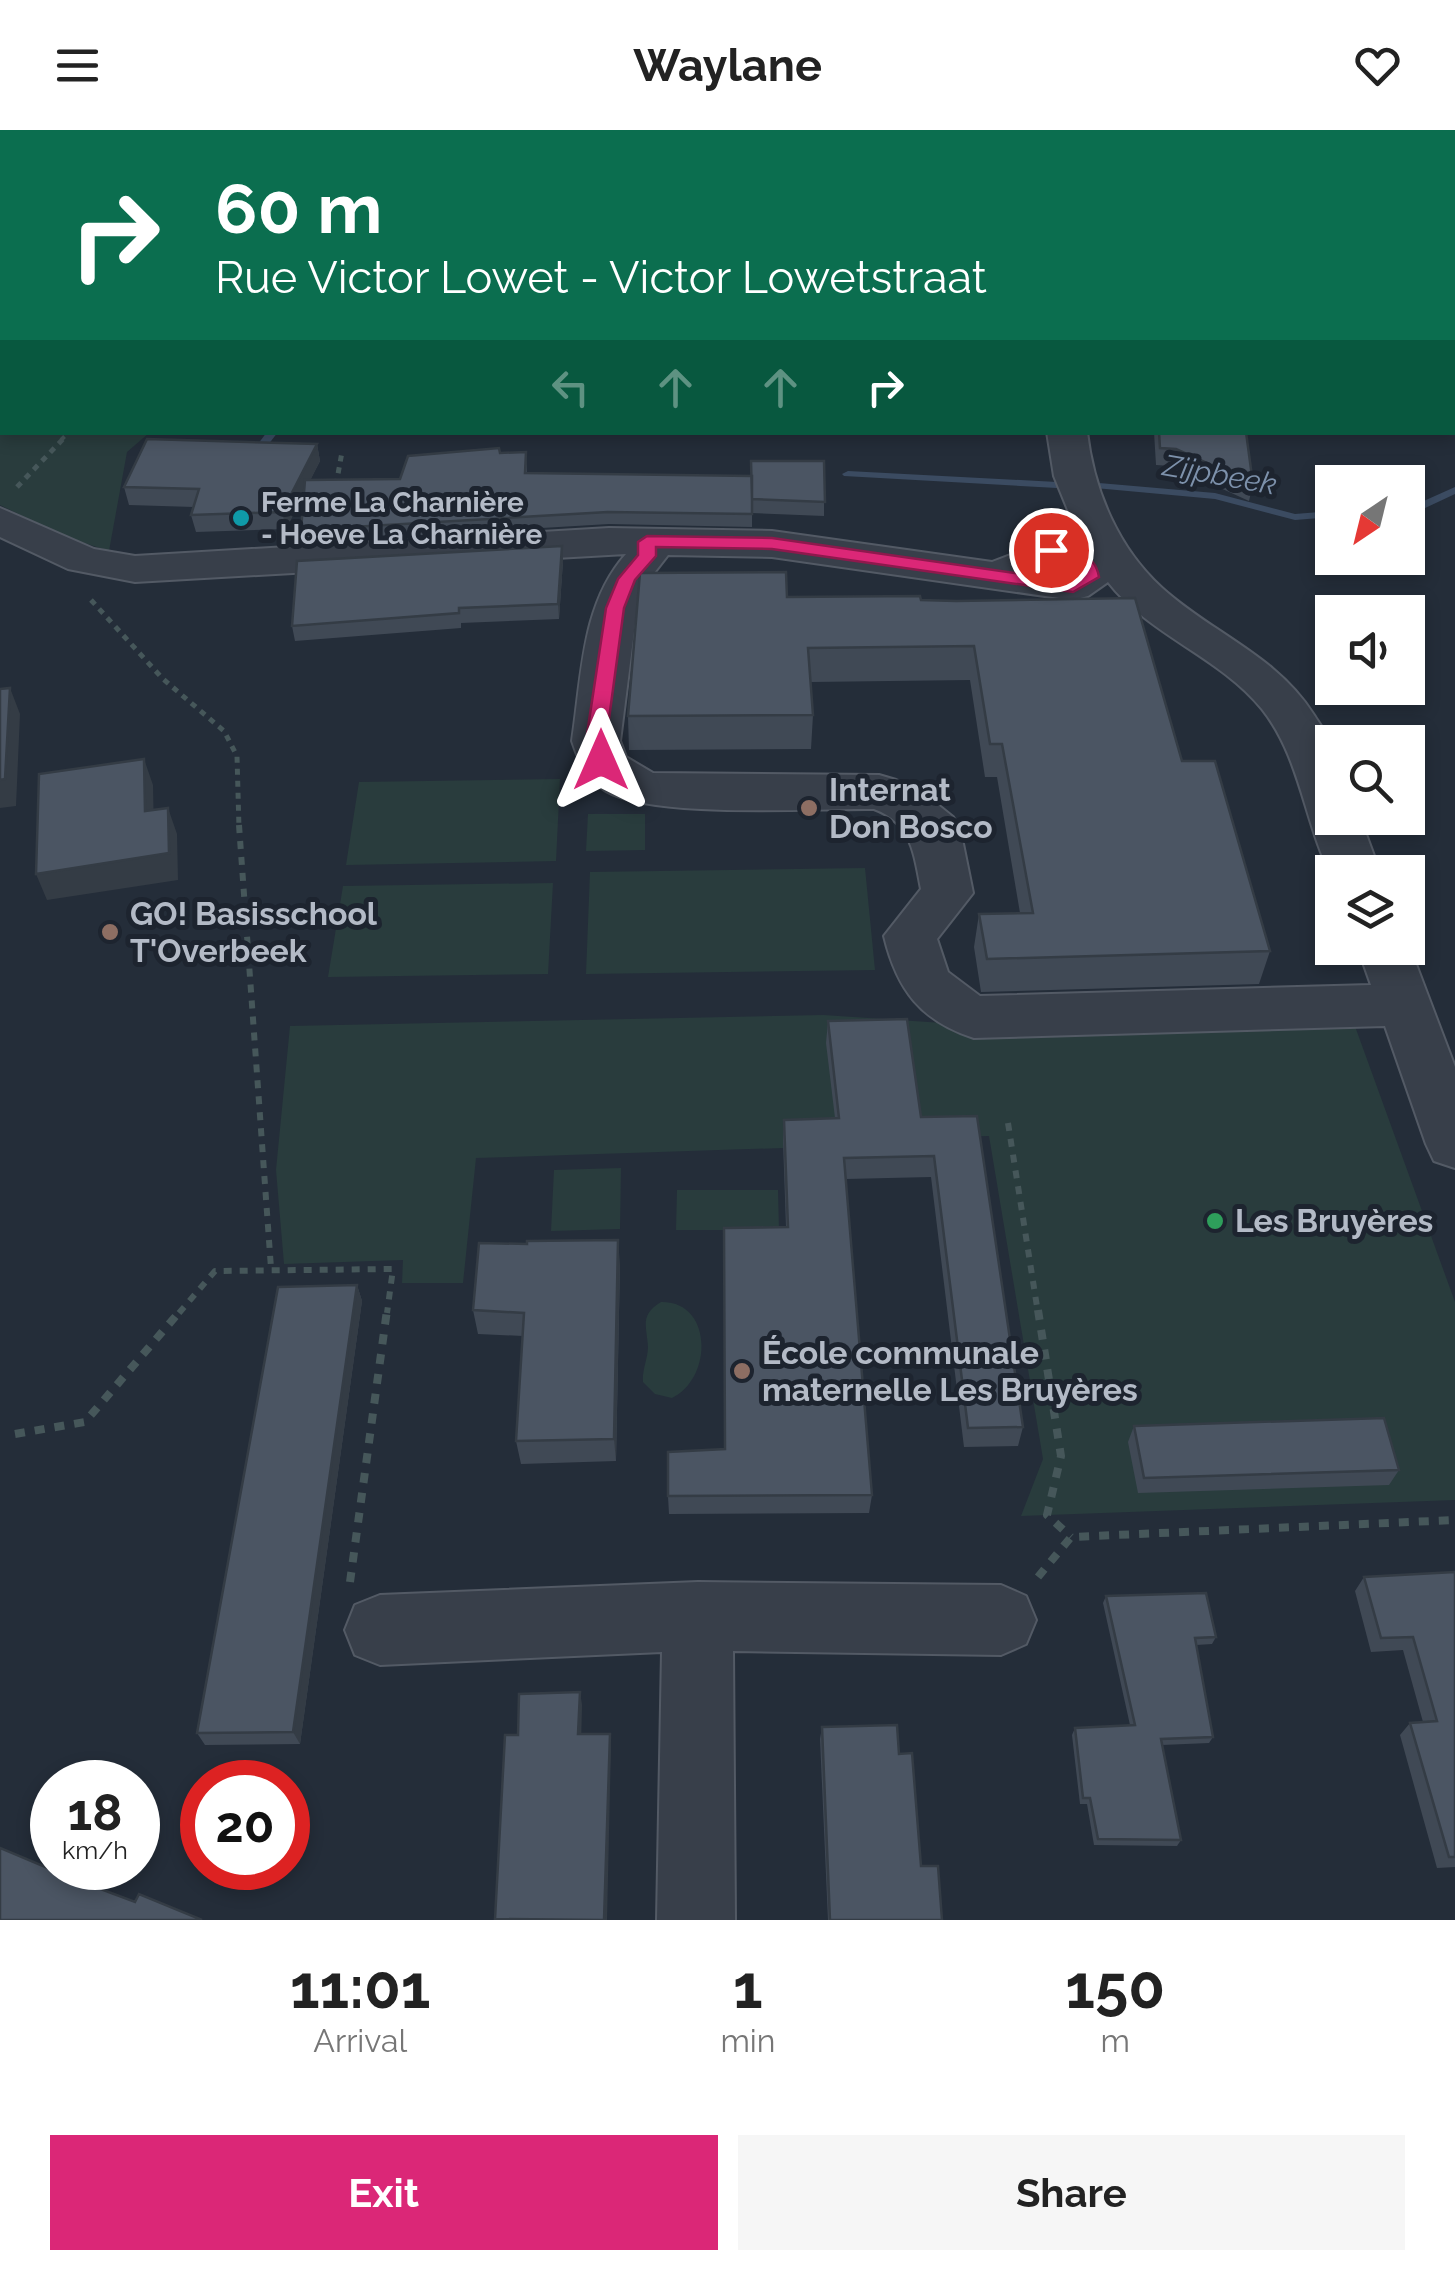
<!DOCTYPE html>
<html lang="en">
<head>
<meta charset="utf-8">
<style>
	:root { --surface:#fff; --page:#f6f6f6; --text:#222; --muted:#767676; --accent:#db2777 }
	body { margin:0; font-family:Raleway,sans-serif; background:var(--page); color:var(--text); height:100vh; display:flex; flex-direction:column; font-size:38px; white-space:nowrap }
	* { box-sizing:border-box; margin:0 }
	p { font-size:32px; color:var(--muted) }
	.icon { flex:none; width:55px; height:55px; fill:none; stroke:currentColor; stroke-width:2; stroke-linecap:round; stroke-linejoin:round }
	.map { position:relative; height:1790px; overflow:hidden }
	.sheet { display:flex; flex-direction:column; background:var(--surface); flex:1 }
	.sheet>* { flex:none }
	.top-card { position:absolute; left:0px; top:0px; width:1455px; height:305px; box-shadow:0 5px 15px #0003; background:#0b6e4f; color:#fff; overflow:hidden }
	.needle { width:65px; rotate:215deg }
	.controls { position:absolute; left:1315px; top:335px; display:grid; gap:20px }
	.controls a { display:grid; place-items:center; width:110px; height:110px; border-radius:0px; background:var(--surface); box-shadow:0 5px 15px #0003; font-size:50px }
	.speed { position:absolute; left:30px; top:1630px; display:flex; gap:20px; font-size:50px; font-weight:700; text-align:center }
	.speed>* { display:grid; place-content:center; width:130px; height:130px; border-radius:50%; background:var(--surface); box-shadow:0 5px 15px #0003; line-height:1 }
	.speed small { font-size:25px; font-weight:400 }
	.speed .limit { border:15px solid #d22; background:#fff; color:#111 }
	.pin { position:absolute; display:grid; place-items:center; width:85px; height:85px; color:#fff; margin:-42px; border:5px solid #fff; border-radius:50%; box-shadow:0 2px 10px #0007 }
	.me { position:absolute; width:110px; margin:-55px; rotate:0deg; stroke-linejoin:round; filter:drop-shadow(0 0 8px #0008) }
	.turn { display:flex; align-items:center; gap:35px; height:210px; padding:0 50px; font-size:45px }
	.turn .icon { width:130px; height:130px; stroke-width:2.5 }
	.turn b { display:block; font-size:70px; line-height:85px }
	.lanes { display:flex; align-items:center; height:95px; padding:0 50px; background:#0003; justify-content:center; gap:50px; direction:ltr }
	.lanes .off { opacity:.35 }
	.eta { display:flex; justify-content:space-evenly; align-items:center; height:170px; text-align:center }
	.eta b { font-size:60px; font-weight:700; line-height:70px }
	.cta { display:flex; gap:20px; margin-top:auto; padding:20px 50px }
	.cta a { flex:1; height:115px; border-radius:0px; background:var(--accent); color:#fff; font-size:40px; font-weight:700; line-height:115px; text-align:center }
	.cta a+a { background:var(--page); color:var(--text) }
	header { display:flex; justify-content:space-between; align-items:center; height:130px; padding:0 50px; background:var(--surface); font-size:45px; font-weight:700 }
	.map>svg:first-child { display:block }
	.green { fill:#293c3d }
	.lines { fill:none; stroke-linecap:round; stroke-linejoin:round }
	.stream { fill:#3b4b61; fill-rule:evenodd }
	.minor-casing { stroke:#535a65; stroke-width:4 }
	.path-far3 { stroke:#46575a; stroke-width:4; stroke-dasharray:5 5; stroke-linecap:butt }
	.path-far2 { stroke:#46575a; stroke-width:5; stroke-dasharray:6 6; stroke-linecap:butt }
	.path-far1 { stroke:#46575a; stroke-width:6; stroke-dasharray:8 8; stroke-linecap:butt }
	.path { stroke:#46575a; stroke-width:8; stroke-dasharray:10 10; stroke-linecap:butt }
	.minor { fill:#383f4a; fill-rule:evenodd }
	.wall { fill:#404955 }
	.shaded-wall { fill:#343c45 }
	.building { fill:#4b5563; stroke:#343c45; stroke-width:2.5 }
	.route { fill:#db2777; stroke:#8e194d; stroke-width:2.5 }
	.culture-dot { fill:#0f9aa8; stroke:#1d242f; stroke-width:4 }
	.education-dot { fill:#8d6e63; stroke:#1d242f; stroke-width:4 }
	.leisure-dot { fill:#2e9e5b; stroke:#1d242f; stroke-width:4 }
	.labels { text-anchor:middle; stroke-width:10; stroke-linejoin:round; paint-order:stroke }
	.far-poi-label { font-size:28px; font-weight:bold; fill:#b3bac6; stroke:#1d242f; text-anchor:start }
	.far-water-label { font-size:30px; font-style:italic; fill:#7d91ab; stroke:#1d242f }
	.poi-label { font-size:32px; font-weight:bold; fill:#b3bac6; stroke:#1d242f; text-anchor:start }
</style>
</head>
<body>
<header><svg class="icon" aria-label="menu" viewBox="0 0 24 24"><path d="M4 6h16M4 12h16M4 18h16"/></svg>Waylane<svg class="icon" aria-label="heart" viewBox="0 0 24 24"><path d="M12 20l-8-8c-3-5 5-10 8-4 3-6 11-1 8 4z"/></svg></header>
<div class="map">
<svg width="1455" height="1790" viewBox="0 0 1455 1790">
	<rect width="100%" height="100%" fill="#242d39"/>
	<path class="green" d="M 0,0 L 928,0 L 2,2 L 2,302 L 149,303 L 127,322 L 109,421 L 66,407 L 0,375 Z
		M 560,649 L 556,731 L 346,735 L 359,652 Z
		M 588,684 L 645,684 L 645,720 L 586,721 Z
		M 865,738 L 875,840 L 586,844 L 590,742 Z
		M 553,753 L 548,844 L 328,847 L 343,756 Z
		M 823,885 L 1018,898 L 1352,888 L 1455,1172 L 1455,1370 L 1021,1386 L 1043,1329 L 989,1006 L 783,1011 L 783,1018 L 476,1028 L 463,1153 L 402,1153 L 403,1130 L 284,1134 L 276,1040 L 290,896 Z
		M 621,1038 L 620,1099 L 551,1101 L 554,1040 Z
		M 677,1060 L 778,1060 L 779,1100 L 676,1100 Z
		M 661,1172 C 713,1171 713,1248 672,1268 L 655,1264 L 643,1252 C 642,1240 648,1228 648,1217 C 647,1197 639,1185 661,1172 Z"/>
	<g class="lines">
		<path class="stream" d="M 267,302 L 278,302 L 258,328 L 250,328 L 249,326 Z
			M 848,341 L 1057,352 L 1063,355 L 1057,358 L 844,346 L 842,344 Z
			M 1099,353 L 1215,363 L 1295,384 L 1332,381 L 1332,387 L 1295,390 L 1215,369 L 1095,358 L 1095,354 Z
			M 1455,357 L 1455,364 L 1423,379 L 1408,381 L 1408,375 L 1417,374 Z"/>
		<defs>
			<path id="minor" d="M 1047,302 L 1087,302 C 1094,361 1118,418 1162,458 C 1213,504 1276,525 1314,585 C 1320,595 1330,607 1332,618 C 1337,639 1332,666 1332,688 L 1360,688 L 1380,742 L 1332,742 L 1332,747 C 1304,693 1301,628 1262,579 C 1219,526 1150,506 1108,452 L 1088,466 L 1073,470 L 772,427 L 668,425 L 647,452 L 637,478 L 620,611 L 626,627 L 653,643 L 879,645 L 896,650 L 917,658 L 953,687 L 960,699 L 973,763 L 937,809 L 948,842 L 980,866 L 1371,855 L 1358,818 L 1408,818 L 1408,813 L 1455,937 L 1455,1038 L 1434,1031 L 1426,1014 L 1385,896 L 974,908 C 921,891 897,860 884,806 L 921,759 C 914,724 912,693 874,679 C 812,678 654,689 606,661 C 588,651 578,630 572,611 C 582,547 581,474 626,424 L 135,452 L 68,439 L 0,407 L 0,378 L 94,419 L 135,426 L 609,398 L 772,401 L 992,432 L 1050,410 L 1081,412 L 1054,346 ZM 1057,434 L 1062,434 L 1067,442 L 1044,440 Z
				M 698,1452 L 1001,1455 L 1026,1466 L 1036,1490 L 1026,1514 L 1001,1525 L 733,1521 L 735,1790 L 657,1790 L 662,1522 L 380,1535 L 355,1525 L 345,1500 L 355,1475 L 380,1465 Z"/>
		</defs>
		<use href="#minor" class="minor-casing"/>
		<path class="path-far3" d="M 552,0 L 561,2
			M 15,2 L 25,0
			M 69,2 L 78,0
			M 118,2 L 127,0
			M 241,2 L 245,0
			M 272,2 L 276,0
			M 304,2 L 308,0
			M 338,2 L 342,0
			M 493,2 L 498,0
			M 61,310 L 69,302"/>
		<path class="path-far2" d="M 336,355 L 342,322
			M 17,357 L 64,308
			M 91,470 L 163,549 L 224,601 L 237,626 L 239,698"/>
		<path class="path-far1" d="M 239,695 L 271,1138
			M 1008,993 L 1038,1183
			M 179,1183 L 215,1141 L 393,1139 L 387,1183"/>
		<path class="path" d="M 1038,1180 L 1061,1326 L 1047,1385 L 1071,1407
			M 15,1304 L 85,1292 L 181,1180
			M 1038,1447 L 1071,1407 L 1455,1390
			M 350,1452 L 387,1180"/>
		<use href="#minor" class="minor"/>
	</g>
	<path class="wall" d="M 1154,302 L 1246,302 L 1253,354 L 1249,371 L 1172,336 L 1156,335 Z
		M 147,309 L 317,314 L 320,331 L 310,350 L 400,349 L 408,326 L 499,318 L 500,323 L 526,322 L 527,343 L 751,346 L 751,331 L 824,331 L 824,386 L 752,383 L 752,361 L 752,397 L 609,394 L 304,412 L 301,400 L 304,363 L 286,399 L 196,402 L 191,385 L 194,377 L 129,375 L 124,357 Z
		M 562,416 L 563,431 L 559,489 L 461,493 L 461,498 L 295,511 L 292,496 Z
		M 787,467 L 921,470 L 1182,631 L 1270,821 L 1259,854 L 981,862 L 974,817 L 979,784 L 1020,783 L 997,647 L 985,647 L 970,550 L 811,552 L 813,585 L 811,619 L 629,620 L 628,586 Z
		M 828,891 L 921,987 L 1023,1297 L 1018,1316 L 964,1317 L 931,1047 L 846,1049 L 872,1365 L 869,1383 L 669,1384 L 668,1366 L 725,1319 L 786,1097 L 783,1011 L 784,990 L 835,988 L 826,913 Z
		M 620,1134 L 616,1331 L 521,1334 L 516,1311 L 523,1206 L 478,1204 L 473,1180 Z
		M 357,1155 L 362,1171 L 300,1614 L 205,1615 L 197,1603 Z
		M 1134,1296 L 1399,1340 L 1389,1355 L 1138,1363 L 1128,1312 Z
		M 1455,1442 L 1455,1737 L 1437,1738 L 1400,1605 L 1410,1593 L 1423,1592 L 1403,1520 L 1371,1522 L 1355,1461 L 1364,1447 Z
		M 1106,1466 L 1216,1507 L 1212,1514 L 1196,1515 L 1213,1607 L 1209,1613 L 1162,1615 L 1181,1710 L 1177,1716 L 1094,1715 L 1087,1674 L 1080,1674 L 1072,1605 L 1075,1598 L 1130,1595 L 1103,1473 Z
		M 822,1597 L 899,1624 L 921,1736 L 942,1790 L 828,1790 L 820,1609 Z"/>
	<path class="shaded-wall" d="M 317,314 L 320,331 L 286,399 L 282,382 Z
		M 562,416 L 563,431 L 559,489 L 558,474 Z
		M 10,558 L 20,584 L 16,676 L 0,678 L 0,650 Z
		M 144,629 L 153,655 L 154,708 L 145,681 Z
		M 168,678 L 177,704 L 178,750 L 47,770 L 36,744 Z
		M 618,1110 L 620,1134 L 616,1331 L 614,1309 Z
		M 357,1155 L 362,1171 L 300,1614 L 293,1602 Z
		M 580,1562 L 582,1575 L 581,1616 L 578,1604 Z
		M 610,1604 L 611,1616 L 607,1790 L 604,1790 Z"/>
	<path class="building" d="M 1020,0 L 1089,0 L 1088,2 L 1019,2 Z
		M 1159,302 L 1246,302 L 1253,354 L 1176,319 L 1160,318 Z
		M 147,309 L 317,314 L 282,382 L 191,385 L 199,359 L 124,357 Z
		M 499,318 L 500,323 L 526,322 L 525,343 L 752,346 L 752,384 L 608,382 L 301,400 L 305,350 L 400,349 L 408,326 Z
		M 751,331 L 824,331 L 825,372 L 752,369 Z
		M 562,416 L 558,474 L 459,478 L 459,483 L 292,496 L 297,431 Z
		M 786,442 L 787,467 L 920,466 L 921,470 L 956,471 L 1135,468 L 1182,631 L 1215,631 L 1270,821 L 987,829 L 979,784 L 1033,783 L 1002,614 L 990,614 L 974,516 L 808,518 L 813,585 L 628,586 L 640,443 Z
		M 10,558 L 5,649 L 0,650 L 0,559 Z
		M 144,629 L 145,681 L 168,678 L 169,723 L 36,744 L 39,644 Z
		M 907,889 L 921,987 L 977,986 L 1023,1297 L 968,1298 L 934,1026 L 844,1028 L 872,1365 L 668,1366 L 668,1322 L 725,1319 L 724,1098 L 788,1097 L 784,990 L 839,988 L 828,891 Z
		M 618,1110 L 614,1309 L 516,1311 L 524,1183 L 473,1180 L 479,1113 L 527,1114 L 527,1111 Z
		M 357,1155 L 293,1602 L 197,1603 L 278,1157 Z
		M 1384,1288 L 1399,1340 L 1144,1348 L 1134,1296 Z
		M 1455,1442 L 1455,1727 L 1449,1727 L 1410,1593 L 1437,1591 L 1413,1507 L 1381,1508 L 1364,1447 Z
		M 1206,1463 L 1216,1507 L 1195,1508 L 1213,1607 L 1161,1609 L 1181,1710 L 1098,1709 L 1090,1668 L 1083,1668 L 1075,1598 L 1135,1595 L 1106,1466 Z
		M 580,1562 L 578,1604 L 610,1604 L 604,1790 L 495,1789 L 505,1605 L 518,1605 L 519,1564 Z
		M 897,1595 L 899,1624 L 912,1623 L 921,1736 L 938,1736 L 942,1790 L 830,1790 L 822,1597 Z
		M 0,1718 L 74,1749 L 135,1772 L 139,1764 L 202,1790 L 0,1790 Z"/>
	<path class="route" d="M 647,406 L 772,408 L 1070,451 L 1081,445 L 1074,431 L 1045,423 L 1045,416 C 1067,413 1095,422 1099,447 L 1073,462 L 772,419 L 656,417 L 656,426 L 635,450 L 624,478 L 606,611 L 611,630 L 601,636 L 591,630 L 586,611 L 606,478 L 618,449 L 638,425 L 638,412 Z"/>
	<circle class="culture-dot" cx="241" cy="388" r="10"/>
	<g class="education-dot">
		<circle cx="809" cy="678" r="10"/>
		<circle cx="110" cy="802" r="10"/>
		<circle cx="742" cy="1241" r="10"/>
	</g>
	<circle class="leisure-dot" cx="1215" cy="1091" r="10"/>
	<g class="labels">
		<g class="far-poi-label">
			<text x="261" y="382">Ferme La Charnière<tspan x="261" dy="32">- Hoeve La Charnière</tspan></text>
		</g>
		<g class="far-water-label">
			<text transform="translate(1220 345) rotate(10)" y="10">Zijpbeek</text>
		</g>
		<g class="poi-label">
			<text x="829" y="671">Internat<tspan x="829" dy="37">Don Bosco</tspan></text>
			<text x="130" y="795">GO! Basisschool<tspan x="130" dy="37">T'Overbeek</tspan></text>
			<text x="1235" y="1102">Les Bruyères</text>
			<text x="762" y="1234">École communale<tspan x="762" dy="37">maternelle Les Bruyères</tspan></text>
		</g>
	</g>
</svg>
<div class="controls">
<a><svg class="needle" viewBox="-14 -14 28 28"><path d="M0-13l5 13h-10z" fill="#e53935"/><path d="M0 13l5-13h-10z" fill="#767676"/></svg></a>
<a><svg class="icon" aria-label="sound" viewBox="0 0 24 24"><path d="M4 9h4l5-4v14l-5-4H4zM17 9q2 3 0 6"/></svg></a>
<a><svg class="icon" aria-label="search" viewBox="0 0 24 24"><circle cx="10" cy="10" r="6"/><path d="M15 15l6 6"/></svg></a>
<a><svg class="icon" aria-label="layers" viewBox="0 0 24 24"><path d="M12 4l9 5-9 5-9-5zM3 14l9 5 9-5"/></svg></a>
</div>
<div class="speed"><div>18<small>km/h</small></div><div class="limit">20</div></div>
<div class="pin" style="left:1051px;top:420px;background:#d93025"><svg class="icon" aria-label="arrive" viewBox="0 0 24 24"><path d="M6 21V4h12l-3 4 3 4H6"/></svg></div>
<svg class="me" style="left:601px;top:630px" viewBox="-20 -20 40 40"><path d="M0-17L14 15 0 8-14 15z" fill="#db2777" stroke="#fff" stroke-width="4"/></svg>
<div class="top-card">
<div class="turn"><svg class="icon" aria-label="right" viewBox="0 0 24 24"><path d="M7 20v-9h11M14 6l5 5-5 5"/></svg><div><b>60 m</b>Rue Victor Lowet - Victor Lowetstraat</div></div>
<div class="lanes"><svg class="icon off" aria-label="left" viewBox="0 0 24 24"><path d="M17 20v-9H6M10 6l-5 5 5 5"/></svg><svg class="icon off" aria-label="ahead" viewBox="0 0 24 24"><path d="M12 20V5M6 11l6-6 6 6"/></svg><svg class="icon off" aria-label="ahead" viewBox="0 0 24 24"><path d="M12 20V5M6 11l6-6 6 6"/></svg><svg class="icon" aria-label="right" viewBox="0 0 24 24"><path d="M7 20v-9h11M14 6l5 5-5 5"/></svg></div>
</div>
</div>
<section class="sheet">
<div class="eta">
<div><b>11:01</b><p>Arrival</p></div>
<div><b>1</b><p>min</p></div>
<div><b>150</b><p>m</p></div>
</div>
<div class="cta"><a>Exit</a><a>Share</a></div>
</section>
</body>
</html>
